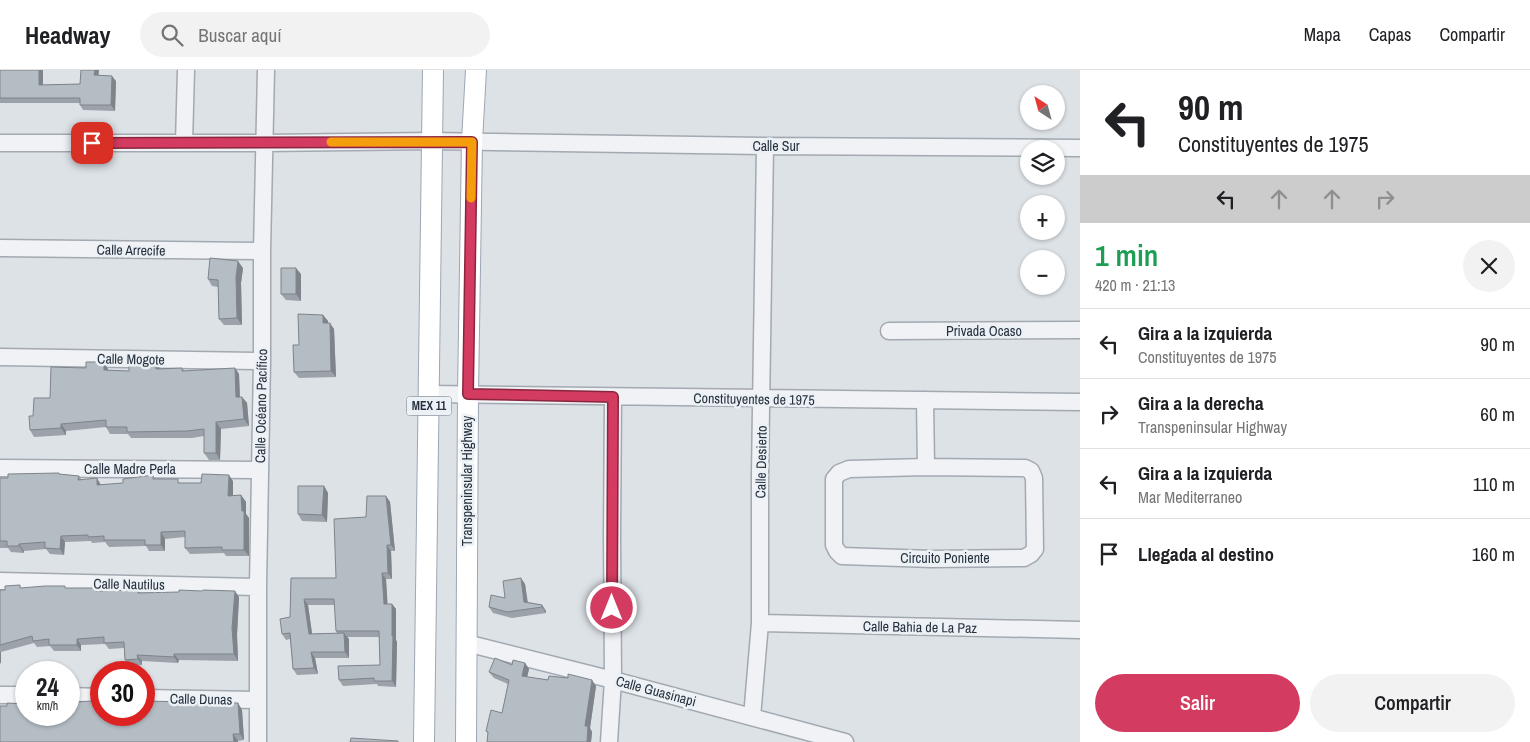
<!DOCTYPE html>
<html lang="es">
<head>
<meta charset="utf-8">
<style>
	:root { --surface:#fff; --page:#f2f2f2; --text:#202124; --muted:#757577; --line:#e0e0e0; --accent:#d33b60 }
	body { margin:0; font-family:"Archivo Narrow",sans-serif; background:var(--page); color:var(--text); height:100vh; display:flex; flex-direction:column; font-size:19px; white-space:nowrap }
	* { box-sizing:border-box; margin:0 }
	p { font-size:16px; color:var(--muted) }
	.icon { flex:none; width:28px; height:28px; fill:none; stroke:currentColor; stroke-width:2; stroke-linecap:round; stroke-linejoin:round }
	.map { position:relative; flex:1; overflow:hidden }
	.drawer { display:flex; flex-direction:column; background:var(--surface); width:450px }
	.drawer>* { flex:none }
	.top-card { background:#fff; color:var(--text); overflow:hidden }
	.needle { width:32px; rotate:324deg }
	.controls { position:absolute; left:1020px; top:15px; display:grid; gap:10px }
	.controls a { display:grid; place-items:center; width:45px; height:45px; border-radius:50%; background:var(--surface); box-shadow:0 1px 4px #0004; font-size:25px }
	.speed { position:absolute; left:15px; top:591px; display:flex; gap:10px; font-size:25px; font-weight:700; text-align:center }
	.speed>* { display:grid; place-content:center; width:65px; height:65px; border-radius:50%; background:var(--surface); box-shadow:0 1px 4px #0004; line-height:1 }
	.speed small { font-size:12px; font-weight:400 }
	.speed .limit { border:8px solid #d22; background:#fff; color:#111 }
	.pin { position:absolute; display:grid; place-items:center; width:42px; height:42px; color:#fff; margin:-21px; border-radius:10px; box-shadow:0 2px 8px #0006 }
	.me { position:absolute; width:55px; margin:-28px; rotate:0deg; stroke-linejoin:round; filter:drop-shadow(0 0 4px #0008) }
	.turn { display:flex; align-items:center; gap:18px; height:105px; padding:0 15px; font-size:22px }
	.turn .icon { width:65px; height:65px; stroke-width:2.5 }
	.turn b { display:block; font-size:35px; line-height:42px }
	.lanes { display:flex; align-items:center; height:48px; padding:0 15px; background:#0003; justify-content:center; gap:25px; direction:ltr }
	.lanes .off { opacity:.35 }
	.round { display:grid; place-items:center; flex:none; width:52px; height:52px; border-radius:26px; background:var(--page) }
	.summary { display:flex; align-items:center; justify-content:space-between; height:85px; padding:0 15px }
	h1 { font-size:30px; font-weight:600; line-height:38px; color:#1e9e55 }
	.button { display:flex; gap:10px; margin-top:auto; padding:10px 15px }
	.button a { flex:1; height:58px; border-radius:30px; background:var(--accent); color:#fff; font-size:20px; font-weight:600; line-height:58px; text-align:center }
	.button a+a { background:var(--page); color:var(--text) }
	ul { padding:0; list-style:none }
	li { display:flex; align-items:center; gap:15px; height:70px; padding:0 15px; border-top:1px solid var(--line) }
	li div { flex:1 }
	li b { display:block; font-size:19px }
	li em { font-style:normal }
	header { display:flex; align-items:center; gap:30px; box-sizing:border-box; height:70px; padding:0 25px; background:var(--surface); border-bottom:1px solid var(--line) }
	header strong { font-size:24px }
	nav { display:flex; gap:28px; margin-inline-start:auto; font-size:18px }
	.search { width:350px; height:45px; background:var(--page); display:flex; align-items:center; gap:12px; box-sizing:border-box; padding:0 18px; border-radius:28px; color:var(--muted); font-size:19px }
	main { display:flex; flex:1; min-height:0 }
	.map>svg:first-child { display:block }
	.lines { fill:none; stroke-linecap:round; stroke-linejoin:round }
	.minor-casing { stroke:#a2a9b1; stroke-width:19 }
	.major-casing { stroke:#9ca7b4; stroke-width:22 }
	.minor { stroke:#f0f2f6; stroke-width:16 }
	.major { stroke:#fff; stroke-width:20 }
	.wall { fill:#9ba2a9; fill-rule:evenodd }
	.shaded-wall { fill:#7e8489 }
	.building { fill:#b4bcc4; stroke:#7e8489 }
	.route-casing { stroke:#89263e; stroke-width:12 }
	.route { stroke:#d33b60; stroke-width:9 }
	.slow { stroke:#f59e0b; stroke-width:9 }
	.labels { text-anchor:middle; stroke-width:5; stroke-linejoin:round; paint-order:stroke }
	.shield { fill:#ecf1f5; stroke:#616b75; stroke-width:1 }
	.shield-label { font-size:12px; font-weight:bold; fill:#26313e }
	.street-label { font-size:14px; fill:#26313e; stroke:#ecf1f5 }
</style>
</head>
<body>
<header>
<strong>Headway</strong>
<div class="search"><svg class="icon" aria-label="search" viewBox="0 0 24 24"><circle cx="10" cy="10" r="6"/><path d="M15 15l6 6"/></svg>Buscar aquí</div>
<nav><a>Mapa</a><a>Capas</a><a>Compartir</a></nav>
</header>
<main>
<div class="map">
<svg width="1080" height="672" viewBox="0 0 1080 672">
	<rect width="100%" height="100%" fill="#dde2e7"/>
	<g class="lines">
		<defs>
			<path id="minor" d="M 0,73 L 265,73 L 432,71 L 765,76 L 1080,78
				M 184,73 L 186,0
				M 0,178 L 262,181
				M 889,261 L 1080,260
				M 0,287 L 262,291
				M 429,324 L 1080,332
				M 925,330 L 926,397
				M 926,397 L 1025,398 L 1031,401 L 1034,408 L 1035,479 L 1031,484 L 1024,488 L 932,489 L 842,486 L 837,481 L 834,475 L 834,409 L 839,403 L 849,399 Z
				M 0,398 L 260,400
				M 0,511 L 258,517
				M 760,553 L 1080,560
				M 466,573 L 613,610 L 845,672
				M 0,625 L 26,625
				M 69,626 L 101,627
				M 144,628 L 258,630
				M 752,647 L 760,553 L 760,405 L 765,76
				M 258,672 L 258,517 L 262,291 L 262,181 L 266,0
				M 609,672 L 613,610 L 612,467 L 613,327"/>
			<path id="major" d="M 424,672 L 433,0
				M 466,672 L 468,324 L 472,71 L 476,0"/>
		</defs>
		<use href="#minor" class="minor-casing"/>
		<use href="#major" class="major-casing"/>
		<use href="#minor" class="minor"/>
		<use href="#major" class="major"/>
	</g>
	<path class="wall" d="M 0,0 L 43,15 L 80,14 L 81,0 L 99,0 L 98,5 L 116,11 L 115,41 L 83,40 L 80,35 L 80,33 L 0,33 Z
		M 243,198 L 241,213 L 242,255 L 224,255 L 219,249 L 218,217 L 212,216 L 208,209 Z
		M 301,204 L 301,231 L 286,230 L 281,224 Z
		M 323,245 L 328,251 L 328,253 L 334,259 L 336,307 L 299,308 L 294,302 L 299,275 Z
		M 156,293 L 160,299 L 182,298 L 185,301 L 235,298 L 239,304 L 240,327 L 242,327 L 247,333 L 249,356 L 221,359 L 220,390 L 209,390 L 204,383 L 204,366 L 192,368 L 131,368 L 128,364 L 110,364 L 106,357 L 66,361 L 66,365 L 34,367 L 30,360 L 33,346 L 50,328 L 108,299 L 108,300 L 129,301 Z
		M 59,403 L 59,404 L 79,406 L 81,409 L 101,415 L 123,413 L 153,405 L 155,409 L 181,413 L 201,413 L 233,411 L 233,426 L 241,425 L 246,432 L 246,444 L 249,448 L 249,486 L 226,486 L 224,483 L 190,484 L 185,478 L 185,467 L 165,469 L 165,481 L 149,481 L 146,476 L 109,477 L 105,472 L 92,473 L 91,471 L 65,472 L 64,485 L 50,484 L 46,479 L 24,481 L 24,483 L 11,482 L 8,478 L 0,478 L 0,408 L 8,408 Z
		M 324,416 L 328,423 L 327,452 L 302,451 L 298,444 Z
		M 386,426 L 390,432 L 395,481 L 391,481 L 392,509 L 386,509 L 387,534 L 392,534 L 396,539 L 396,570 L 397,572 L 396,617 L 378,616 L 377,614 L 343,616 L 339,610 L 380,595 L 379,567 L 347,567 L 349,569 L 349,588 L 315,588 L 318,604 L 297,605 L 293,599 L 290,569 L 286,570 L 282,564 L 290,547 L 291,508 L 336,508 L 366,447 ZM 308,535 L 335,535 L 336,561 L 337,563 L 312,564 Z
		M 525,514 L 528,532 L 542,535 L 546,541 L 546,543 L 512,548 L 493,543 L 489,537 L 505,528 Z
		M 22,518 L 67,518 L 98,521 L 138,520 L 140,523 L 239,527 L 237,565 L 238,591 L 179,590 L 178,593 L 142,591 L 142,595 L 130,596 L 125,590 L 124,578 L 109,579 L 105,574 L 81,575 L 81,581 L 54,581 L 50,576 L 37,577 L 34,573 L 1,582 L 1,593 L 0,594 L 0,520 Z
		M 525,593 L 529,599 L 527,607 L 596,616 L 590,658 L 592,662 L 591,672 L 487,672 L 488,663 L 486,661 L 502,643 L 508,614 L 494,608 L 489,602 L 512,595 Z
		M 95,631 L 98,634 L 101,645 L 238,633 L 242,640 L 244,670 L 238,671 L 26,645 Z"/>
	<path class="shaded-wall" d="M 39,0 L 43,0 L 43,20 L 39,15 Z
		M 95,0 L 99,0 L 98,10 L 94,5 Z
		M 112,6 L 116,11 L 115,41 L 111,35 Z
		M 238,191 L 243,198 L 241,213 L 242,255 L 237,248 L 236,207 Z
		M 296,198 L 301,204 L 301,231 L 296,224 Z
		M 323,245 L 328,251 L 327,259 L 323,253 Z
		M 330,253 L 334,259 L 336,307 L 331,301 Z
		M 104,292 L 108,299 L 109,306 L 104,300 Z
		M 156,293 L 160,299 L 156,299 Z
		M 235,298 L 239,304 L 240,334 L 236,327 Z
		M 242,327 L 247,333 L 249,356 L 244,349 Z
		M 216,352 L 221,359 L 220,390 L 216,383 Z
		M 61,354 L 66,361 L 66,365 L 61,358 Z
		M 229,405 L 233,411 L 233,432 L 228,426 Z
		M 97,408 L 101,415 L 101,422 L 97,415 Z
		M 324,416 L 328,423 L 327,452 L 322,445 Z
		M 241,425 L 246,432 L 246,444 L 249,448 L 249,486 L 244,480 Z
		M 386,426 L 390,432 L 395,481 L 391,475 Z
		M 161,462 L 165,469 L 165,481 L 161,475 Z
		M 61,466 L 65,472 L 64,485 L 60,479 Z
		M 19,474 L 24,481 L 24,483 L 19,476 Z
		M 387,475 L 391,481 L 392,509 L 388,503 Z
		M 382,503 L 386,509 L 388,540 L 384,534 Z
		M 521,508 L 525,514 L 528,538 L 524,532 Z
		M 235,521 L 239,527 L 237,565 L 238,591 L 234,584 L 232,558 Z
		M 304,529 L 308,535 L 313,570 L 309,564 Z
		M 392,534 L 396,539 L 396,570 L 397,572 L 396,617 L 392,611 Z
		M 542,535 L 546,541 L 546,543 L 542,537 Z
		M 344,563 L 349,569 L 349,588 L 345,582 Z
		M 77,569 L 81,575 L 81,581 L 77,575 Z
		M 0,582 L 1,582 L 1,593 L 0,592 Z
		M 311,582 L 315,588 L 318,604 L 314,598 Z
		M 174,584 L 179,590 L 178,593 L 174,587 Z
		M 137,585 L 142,591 L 142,595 L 138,589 Z
		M 525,593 L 529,599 L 526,612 L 522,606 Z
		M 592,610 L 596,616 L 590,658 L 592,662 L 591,672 L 587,672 L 585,656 Z
		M 238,633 L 242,640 L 244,670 L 240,664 Z
		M 233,664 L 238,671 L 238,672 L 234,672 Z"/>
	<path class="building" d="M 0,0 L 39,0 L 39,15 L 80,14 L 81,0 L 95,0 L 94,5 L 112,6 L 111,35 L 80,35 L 80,28 L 0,28 Z
		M 210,188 L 238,191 L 236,207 L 237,248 L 219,249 L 218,210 L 208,209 Z
		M 281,198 L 296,198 L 296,224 L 281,224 Z
		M 298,244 L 323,245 L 323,253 L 330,253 L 331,301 L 294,302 L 293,275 L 299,275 Z
		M 86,292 L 104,292 L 104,300 L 129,301 L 129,292 L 156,293 L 156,299 L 182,298 L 182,301 L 235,298 L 236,327 L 242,327 L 244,349 L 216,352 L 216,383 L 204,383 L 204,359 L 187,361 L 127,362 L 127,357 L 106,357 L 106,350 L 61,354 L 61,358 L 30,360 L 29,346 L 33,346 L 34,328 L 50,328 L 51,297 L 86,298 Z
		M 59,403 L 59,404 L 79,406 L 78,410 L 97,408 L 97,415 L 123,413 L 123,409 L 153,405 L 153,409 L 178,409 L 178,413 L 201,413 L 202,404 L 229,405 L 228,426 L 241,425 L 242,441 L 244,441 L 244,480 L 222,480 L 222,477 L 185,478 L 185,461 L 161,462 L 161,475 L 145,475 L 145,470 L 104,470 L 104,466 L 88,467 L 88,465 L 61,466 L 60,479 L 45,478 L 45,472 L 19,474 L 19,476 L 7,476 L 7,471 L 0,471 L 0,408 L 8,408 L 8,404 Z
		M 298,416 L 324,416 L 322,445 L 298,444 Z
		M 367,426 L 386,426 L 391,475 L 387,475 L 388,503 L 382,503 L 384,534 L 392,534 L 392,566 L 393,566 L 392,611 L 374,611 L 374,608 L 339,610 L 338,596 L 380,595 L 379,561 L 336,561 L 334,529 L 304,529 L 309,564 L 344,563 L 345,582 L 311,582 L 314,598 L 293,599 L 290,563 L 282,564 L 280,549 L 290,547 L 291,508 L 336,508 L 334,449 L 366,447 Z
		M 521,508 L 524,532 L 542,535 L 542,537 L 507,542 L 489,537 L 491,525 L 505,528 L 503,511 Z
		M 20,515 L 20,518 L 45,516 L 65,516 L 65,518 L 96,518 L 96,521 L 138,520 L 138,523 L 179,522 L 179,520 L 202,521 L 203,520 L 235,521 L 232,558 L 234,584 L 174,584 L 174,587 L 137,585 L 138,589 L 125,590 L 124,572 L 104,573 L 104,567 L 77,569 L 77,575 L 49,575 L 49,569 L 33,571 L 32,566 L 0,575 L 0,520 L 5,520 L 5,516 Z
		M 495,588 L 512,595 L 513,590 L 525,593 L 522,606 L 548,610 L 549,606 L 568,608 L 568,604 L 592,610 L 585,656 L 588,656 L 587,672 L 487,672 L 488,662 L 486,661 L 491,640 L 502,643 L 509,610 L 489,602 Z
		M 95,631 L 95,634 L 101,634 L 101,645 L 144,645 L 144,631 L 238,633 L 240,664 L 233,664 L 234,672 L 0,672 L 0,636 L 7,636 L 7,633 L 26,634 L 26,645 L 69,645 L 69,632 Z
		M 351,668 L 398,671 L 398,672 L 350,672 Z"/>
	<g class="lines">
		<defs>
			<path id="route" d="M 92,73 L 472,72 L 468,324 L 613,327 L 612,538"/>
		</defs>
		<use href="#route" class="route-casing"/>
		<use href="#route" class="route"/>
		<path class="slow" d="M 331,72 L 472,72 L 471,128"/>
	</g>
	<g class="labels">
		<rect class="shield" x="406.5" y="326.5" width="45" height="19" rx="4"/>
		<g class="shield-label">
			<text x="429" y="340">MEX 11</text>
		</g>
		<g class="street-label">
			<text x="776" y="81">Calle Sur</text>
			<text transform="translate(131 180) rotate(1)" y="5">Calle Arrecife</text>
			<text x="984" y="266">Privada Ocaso</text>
			<text transform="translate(131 289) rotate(1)" y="5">Calle Mogote</text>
			<text transform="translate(754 329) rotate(1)" y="5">Constituyentes de 1975</text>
			<text transform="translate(261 336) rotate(-89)" y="5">Calle Océano Pacífico</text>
			<text transform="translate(761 392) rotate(-89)" y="5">Calle Desierto</text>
			<text x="130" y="404">Calle Madre Perla</text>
			<text transform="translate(467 411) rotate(-90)" y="5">Transpeninsular Highway</text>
			<text x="945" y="493">Circuito Poniente</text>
			<text transform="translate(129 514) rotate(1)" y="5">Calle Nautilus</text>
			<text transform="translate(920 557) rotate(1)" y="5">Calle Bahia de La Paz</text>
			<text transform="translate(656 621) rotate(15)" y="5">Calle Guasinapi</text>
			<text transform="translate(201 629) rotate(1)" y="5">Calle Dunas</text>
		</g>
	</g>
</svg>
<div class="controls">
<a><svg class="needle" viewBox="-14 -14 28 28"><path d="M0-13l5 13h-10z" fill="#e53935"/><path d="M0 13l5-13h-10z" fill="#757577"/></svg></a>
<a><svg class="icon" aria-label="layers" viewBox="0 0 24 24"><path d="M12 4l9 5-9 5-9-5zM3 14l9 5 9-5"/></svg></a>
<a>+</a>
<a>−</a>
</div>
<div class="speed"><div>24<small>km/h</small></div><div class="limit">30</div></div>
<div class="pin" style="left:92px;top:73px;background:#d93025"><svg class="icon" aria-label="arrive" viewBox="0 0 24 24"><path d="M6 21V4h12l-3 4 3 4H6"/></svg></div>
<svg class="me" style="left:612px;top:538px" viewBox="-20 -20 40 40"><circle r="17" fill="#d33b60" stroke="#fff" stroke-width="3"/><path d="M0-11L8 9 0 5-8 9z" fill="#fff"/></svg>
</div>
<section class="drawer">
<div class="top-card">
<div class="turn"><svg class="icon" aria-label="left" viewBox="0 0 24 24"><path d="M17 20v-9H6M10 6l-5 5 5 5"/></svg><div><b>90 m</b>Constituyentes de 1975</div></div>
<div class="lanes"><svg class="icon" aria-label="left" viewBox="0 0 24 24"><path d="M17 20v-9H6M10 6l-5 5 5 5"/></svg><svg class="icon off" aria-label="ahead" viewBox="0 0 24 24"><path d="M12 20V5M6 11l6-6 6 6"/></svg><svg class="icon off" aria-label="ahead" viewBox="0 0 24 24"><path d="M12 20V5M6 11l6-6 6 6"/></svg><svg class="icon off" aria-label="right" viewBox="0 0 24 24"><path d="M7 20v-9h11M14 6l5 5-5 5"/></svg></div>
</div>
<div class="summary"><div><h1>1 min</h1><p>420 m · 21:13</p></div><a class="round"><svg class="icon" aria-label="close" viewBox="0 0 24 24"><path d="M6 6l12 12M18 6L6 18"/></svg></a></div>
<ul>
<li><svg class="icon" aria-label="left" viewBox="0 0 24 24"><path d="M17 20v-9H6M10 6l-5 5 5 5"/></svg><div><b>Gira a la izquierda</b><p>Constituyentes de 1975</p></div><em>90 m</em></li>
<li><svg class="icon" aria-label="right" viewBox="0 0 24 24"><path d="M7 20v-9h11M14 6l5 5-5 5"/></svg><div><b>Gira a la derecha</b><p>Transpeninsular Highway</p></div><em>60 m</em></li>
<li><svg class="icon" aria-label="left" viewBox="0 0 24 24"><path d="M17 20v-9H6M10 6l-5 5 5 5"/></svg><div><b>Gira a la izquierda</b><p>Mar Mediterraneo</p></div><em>110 m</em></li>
<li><svg class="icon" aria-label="arrive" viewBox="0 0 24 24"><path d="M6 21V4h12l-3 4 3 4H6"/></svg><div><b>Llegada al destino</b></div><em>160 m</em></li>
</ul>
<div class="button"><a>Salir</a><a>Compartir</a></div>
</section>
</main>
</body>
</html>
